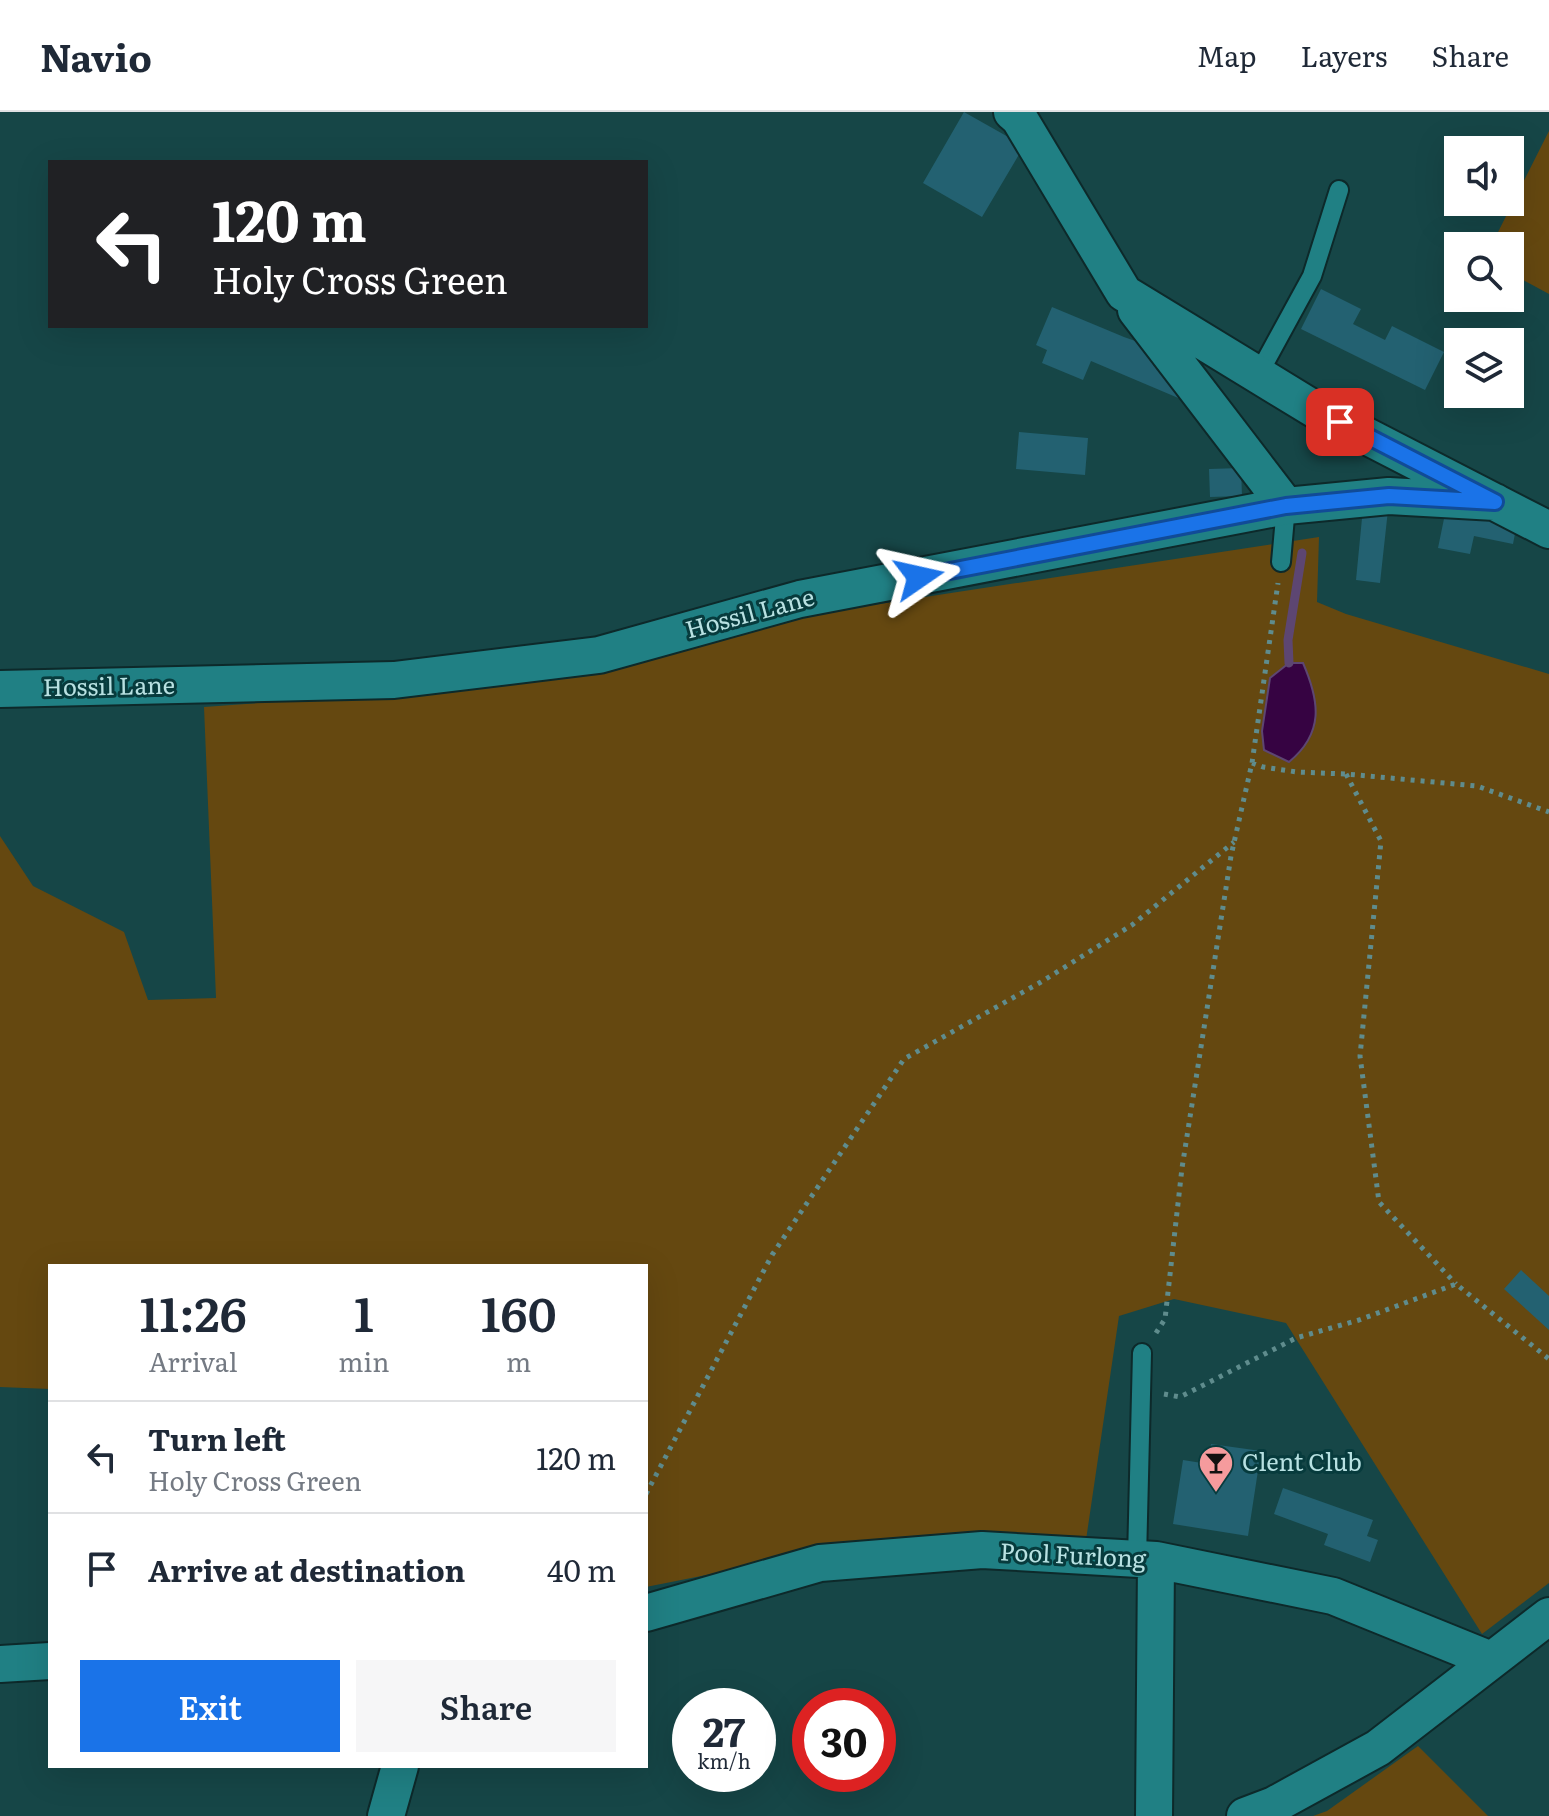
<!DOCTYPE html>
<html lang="en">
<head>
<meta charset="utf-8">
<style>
	:root { --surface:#fff; --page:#f6f6f7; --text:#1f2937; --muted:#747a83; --line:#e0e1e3; --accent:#1a73e8 }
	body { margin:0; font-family:Literata,serif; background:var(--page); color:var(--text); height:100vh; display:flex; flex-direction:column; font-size:30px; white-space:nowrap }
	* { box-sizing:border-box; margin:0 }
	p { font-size:26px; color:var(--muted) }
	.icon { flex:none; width:44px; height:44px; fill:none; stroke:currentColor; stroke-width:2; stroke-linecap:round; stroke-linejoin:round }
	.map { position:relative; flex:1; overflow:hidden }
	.side { position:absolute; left:48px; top:1152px; width:600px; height:504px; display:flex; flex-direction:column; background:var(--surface); border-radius:0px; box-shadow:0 8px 32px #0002 }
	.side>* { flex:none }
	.guide { position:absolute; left:48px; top:48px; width:600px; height:168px; border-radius:0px; box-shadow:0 8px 32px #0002; background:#202124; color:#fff; overflow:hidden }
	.buttons { position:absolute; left:1444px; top:24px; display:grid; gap:16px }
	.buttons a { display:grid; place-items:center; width:80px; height:80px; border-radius:0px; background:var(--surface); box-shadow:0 8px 32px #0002; font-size:40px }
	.speed { position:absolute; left:672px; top:1576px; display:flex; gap:16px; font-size:40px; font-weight:700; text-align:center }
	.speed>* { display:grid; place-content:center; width:104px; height:104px; border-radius:50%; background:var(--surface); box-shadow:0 8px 32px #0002; line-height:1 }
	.speed small { font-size:20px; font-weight:400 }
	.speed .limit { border:12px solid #d22; background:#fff; color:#111 }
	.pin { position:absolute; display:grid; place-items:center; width:68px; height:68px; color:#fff; margin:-34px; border-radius:16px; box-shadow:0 4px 12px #0006 }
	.me { position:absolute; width:88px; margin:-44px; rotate:79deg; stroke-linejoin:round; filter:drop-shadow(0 0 6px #0008) }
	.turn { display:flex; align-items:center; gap:28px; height:168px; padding:0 32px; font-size:36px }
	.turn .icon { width:104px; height:104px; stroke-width:2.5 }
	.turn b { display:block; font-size:56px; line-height:68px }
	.eta { display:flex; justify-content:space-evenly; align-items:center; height:136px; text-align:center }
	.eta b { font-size:48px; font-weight:600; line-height:56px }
	.button { display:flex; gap:16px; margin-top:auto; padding:16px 32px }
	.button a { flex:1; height:92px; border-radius:0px; background:var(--accent); color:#fff; font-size:32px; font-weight:600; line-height:92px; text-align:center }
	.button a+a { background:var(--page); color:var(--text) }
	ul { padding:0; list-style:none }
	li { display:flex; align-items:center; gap:24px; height:112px; padding:0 32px; border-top:2px solid var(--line) }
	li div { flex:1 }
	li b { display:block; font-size:30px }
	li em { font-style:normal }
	header { display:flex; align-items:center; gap:48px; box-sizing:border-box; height:112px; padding:0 40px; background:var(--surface); border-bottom:2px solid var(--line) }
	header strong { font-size:38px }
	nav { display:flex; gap:44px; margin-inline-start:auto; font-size:28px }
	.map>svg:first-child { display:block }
	.green { fill:#654810 }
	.water { fill:#360342; stroke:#5d4672; stroke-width:2 }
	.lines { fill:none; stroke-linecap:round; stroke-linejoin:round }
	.stream { stroke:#5d4672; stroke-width:9 }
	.building { fill:#236171 }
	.lane-casing { stroke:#0d292a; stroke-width:22 }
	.street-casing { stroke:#0d292a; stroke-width:40 }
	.path { stroke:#5f8c8d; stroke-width:5; stroke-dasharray:4 6; stroke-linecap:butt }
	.lane { stroke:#208084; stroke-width:18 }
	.street { stroke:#208084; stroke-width:36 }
	.route-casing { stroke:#114b97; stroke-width:20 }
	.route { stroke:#1a73e8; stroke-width:14 }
	.labels { text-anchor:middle; stroke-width:6; stroke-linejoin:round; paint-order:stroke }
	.street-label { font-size:24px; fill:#b8e1e2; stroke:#073b3d }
	.poi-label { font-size:24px; fill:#b8e1e2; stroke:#073b3d; text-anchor:start }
</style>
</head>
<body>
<header>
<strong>Navio</strong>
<nav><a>Map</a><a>Layers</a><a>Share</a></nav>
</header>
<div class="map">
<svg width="1549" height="1704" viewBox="0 0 1549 1704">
	<rect width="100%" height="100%" fill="#164647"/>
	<path class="green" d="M 1549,19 L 1549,182 L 1510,161 L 1510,134 L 1491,134 Z
		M 1319,425 L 1317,490 L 1346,502 L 1549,562 L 1549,1471 L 1482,1522 L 1286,1211 L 1174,1187 L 1119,1204 L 1086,1428 L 887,1427 L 646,1475 L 646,1154 L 50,1154 L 50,1277 L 0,1275 L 0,724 L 33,774 L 124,820 L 148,888 L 216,886 L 204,595 L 355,584 L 807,503 Z
		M 1418,1634 L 1488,1704 L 1313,1704 L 1327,1699 Z"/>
	<path class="water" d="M 1289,551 L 1303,551 C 1320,590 1324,621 1289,650 L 1264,638 L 1262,619 L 1270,566 Z"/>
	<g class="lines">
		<path class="stream" d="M 1289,551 L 1288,528 L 1302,441"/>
	</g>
	<path class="building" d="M 964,0 L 1024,34 L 982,105 L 923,71 Z
		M 1321,177 L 1361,197 L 1353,212 L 1385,228 L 1392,214 L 1444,240 L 1425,278 L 1301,217 Z
		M 1052,195 L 1124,225 L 1155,236 L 1183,288 L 1091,249 L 1083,268 L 1042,251 L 1047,238 L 1036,233 Z
		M 1019,320 L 1088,326 L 1085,363 L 1016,357 Z
		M 1241,356 L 1242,384 L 1210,385 L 1209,357 Z
		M 1363,396 L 1388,398 L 1380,471 L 1356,468 Z
		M 1446,397 L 1517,411 L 1513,432 L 1474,424 L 1470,442 L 1438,436 Z
		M 1521,1158 L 1549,1184 L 1549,1218 L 1504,1177 Z
		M 1211,1332 L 1261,1339 L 1248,1424 L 1173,1412 L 1183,1348 L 1208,1352 Z
		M 1283,1376 L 1373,1408 L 1367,1424 L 1378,1428 L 1370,1450 L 1324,1433 L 1328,1422 L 1274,1402 Z"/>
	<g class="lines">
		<defs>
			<path id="lane" d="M 1258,263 L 1312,164 L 1339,78
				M 1281,450 L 1286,394
				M 1137,1447 L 1142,1241"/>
			<path id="street" d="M 1012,0 L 1019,6 L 1124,181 L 1314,297 L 1549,418
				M 1136,198 L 1286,394
				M 0,577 L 394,568 L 599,543 L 800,487 L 1286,394 L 1389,384 L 1495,390
				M 646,1501 L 820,1451 L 982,1438 L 1156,1448 L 1333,1484 L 1491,1548
				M 0,1552 L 50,1549
				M 386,1704 L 400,1654
				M 1154,1704 L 1156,1448
				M 1245,1704 L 1274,1693 L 1378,1636 L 1549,1504"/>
		</defs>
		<use href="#lane" class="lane-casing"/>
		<use href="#street" class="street-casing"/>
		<path class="path" d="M 1252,651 L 1263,655 L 1297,660 L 1346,662 L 1477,674 L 1549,700
			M 1346,662 L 1381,729 L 1360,944 L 1379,1090 L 1456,1172
			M 1156,1221 L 1165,1207 L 1182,1056 L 1231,744 L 1252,651 L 1278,471
			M 1164,1282 L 1180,1285 L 1296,1226 L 1359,1208 L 1456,1172 L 1549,1247
			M 646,1382 L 772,1143 L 904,947 L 1041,870 L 1132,813 L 1234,730"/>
		<use href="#lane" class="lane"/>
		<use href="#street" class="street"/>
	</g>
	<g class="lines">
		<defs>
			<path id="route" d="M 919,465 L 1286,394 L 1389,384 L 1495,390 L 1340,310"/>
		</defs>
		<use href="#route" class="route-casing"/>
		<use href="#route" class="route"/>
	</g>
	<defs>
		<symbol id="bar-pin" viewBox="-11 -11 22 30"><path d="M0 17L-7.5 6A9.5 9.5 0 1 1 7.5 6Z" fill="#f59b9d" stroke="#073b3d"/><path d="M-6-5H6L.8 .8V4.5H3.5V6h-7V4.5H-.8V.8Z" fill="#111"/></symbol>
	</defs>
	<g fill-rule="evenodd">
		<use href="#bar-pin" x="1196" y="1331" width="40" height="54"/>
	</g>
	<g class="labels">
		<g class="street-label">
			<text transform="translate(750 502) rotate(-15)" y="8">Hossil Lane</text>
			<text transform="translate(109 575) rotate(-1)" y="8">Hossil Lane</text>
			<text transform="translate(1073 1444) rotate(3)" y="8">Pool Furlong</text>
		</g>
		<g class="poi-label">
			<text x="1242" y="1359">Clent Club</text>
		</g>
	</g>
</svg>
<div class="buttons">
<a><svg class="icon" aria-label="sound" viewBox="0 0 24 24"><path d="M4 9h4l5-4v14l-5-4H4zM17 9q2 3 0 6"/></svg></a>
<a><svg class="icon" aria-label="search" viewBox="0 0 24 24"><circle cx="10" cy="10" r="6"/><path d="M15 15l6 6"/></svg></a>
<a><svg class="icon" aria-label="layers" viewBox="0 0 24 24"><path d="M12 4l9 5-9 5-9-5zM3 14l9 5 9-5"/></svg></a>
</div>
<div class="speed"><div>27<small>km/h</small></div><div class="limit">30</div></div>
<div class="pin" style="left:1340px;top:310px;background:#d93025"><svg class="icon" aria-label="arrive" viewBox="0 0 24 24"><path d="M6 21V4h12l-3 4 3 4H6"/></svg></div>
<svg class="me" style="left:919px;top:465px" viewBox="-20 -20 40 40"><path d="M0-17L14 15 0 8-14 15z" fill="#1a73e8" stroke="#fff" stroke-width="4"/></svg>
<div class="guide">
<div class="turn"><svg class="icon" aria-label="left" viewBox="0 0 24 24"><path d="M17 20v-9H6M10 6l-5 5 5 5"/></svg><div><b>120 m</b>Holy Cross Green</div></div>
</div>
<section class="side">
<div class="eta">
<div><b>11:26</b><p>Arrival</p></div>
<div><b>1</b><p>min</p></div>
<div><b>160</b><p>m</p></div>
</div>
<ul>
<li><svg class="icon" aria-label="left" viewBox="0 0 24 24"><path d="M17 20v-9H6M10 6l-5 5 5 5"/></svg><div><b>Turn left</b><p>Holy Cross Green</p></div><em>120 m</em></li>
<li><svg class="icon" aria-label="arrive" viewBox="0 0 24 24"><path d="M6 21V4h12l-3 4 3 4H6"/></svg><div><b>Arrive at destination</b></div><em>40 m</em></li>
</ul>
<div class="button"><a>Exit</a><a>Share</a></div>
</section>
</div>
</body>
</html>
